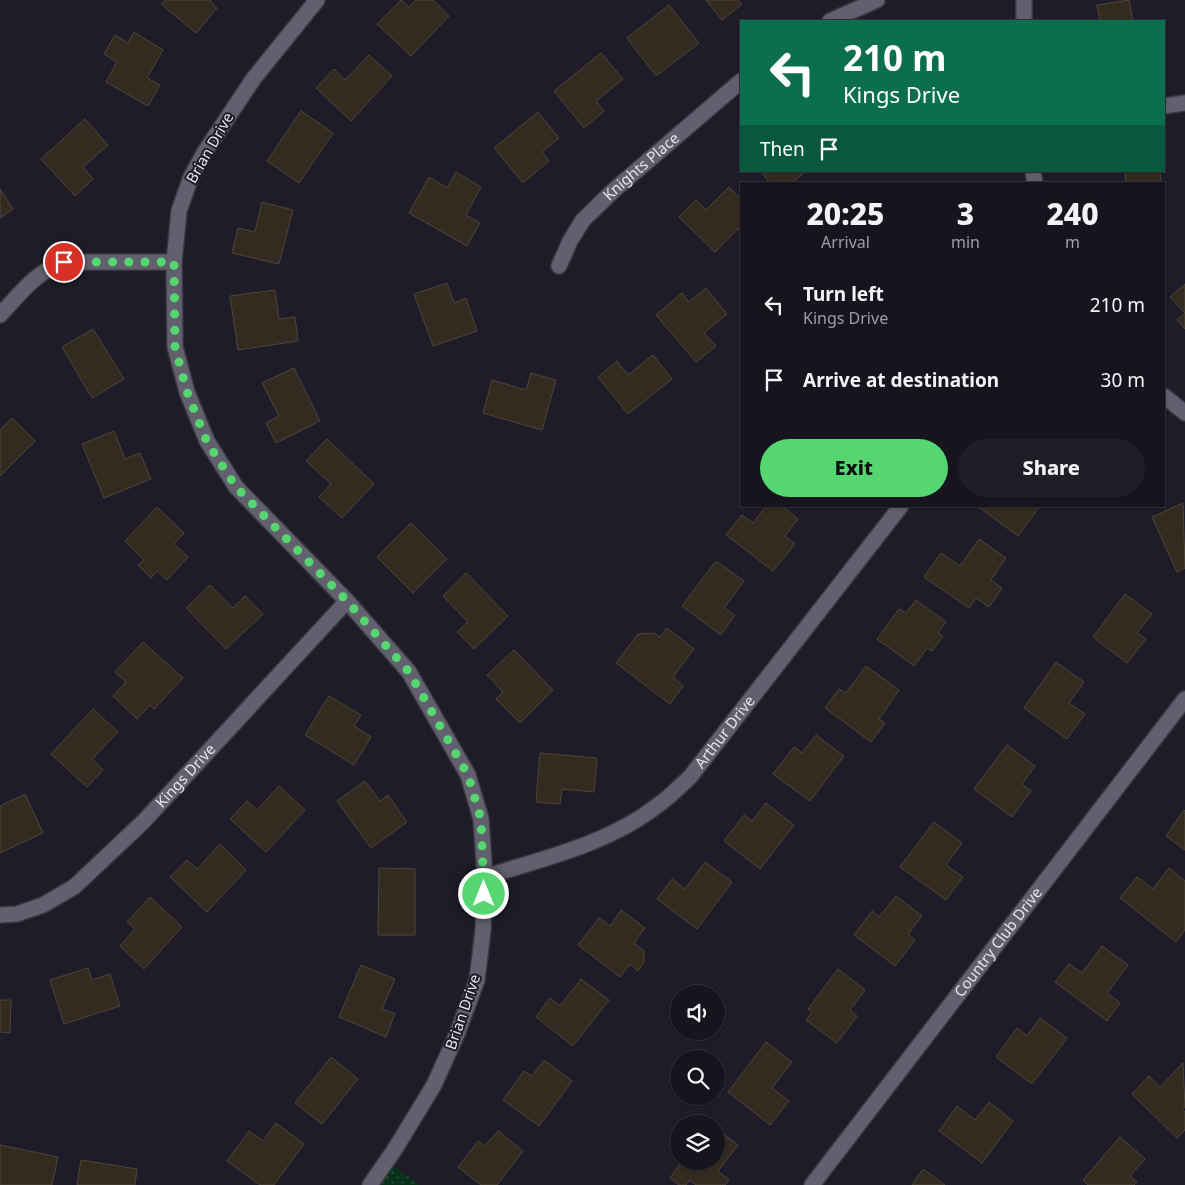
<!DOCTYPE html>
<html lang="en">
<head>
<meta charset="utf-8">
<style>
	:root { --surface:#16151e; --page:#1f1e27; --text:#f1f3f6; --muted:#9e9fa4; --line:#35343c; --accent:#56d671 }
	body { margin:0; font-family:"Noto Sans",sans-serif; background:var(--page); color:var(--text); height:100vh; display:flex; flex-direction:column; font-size:19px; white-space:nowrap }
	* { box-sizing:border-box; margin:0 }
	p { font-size:16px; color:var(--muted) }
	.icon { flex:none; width:28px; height:28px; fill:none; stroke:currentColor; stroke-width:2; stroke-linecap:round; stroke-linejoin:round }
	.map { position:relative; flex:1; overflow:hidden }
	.sheet { position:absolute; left:740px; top:182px; width:425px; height:325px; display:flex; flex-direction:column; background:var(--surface); border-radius:0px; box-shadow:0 1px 4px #0004,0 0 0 1px var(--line) }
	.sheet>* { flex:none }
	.top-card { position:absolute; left:740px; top:20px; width:425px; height:152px; border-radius:0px; box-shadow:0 1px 4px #0004,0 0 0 1px var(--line); background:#0b6e4f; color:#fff; overflow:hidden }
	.fabs { position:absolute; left:670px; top:985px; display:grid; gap:10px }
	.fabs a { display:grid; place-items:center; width:55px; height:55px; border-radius:50%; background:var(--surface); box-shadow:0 1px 4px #0004,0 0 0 1px var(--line); font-size:25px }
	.pin { position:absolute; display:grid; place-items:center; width:42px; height:42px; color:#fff; margin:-21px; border:2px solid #fff; border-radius:50%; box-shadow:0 1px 5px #0007 }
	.me { position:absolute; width:55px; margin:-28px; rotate:0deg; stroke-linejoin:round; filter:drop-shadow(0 0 4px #0008) }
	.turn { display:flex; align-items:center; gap:18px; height:105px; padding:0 20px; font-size:22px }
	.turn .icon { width:65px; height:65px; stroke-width:2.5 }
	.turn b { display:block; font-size:35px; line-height:42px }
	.then { display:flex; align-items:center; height:48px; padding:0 20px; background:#0003; gap:10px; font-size:19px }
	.eta { display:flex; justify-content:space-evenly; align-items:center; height:85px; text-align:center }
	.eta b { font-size:30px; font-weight:800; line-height:35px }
	.button { display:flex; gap:10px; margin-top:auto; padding:10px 20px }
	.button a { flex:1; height:58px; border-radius:30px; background:var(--accent); color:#111; font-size:20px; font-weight:800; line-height:58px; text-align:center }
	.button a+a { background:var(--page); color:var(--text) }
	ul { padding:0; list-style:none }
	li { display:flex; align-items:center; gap:15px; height:75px; padding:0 20px }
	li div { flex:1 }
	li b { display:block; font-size:19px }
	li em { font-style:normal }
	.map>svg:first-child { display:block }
	.park { fill:url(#park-dots) }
	.building { fill:#342b20; stroke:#4f463a }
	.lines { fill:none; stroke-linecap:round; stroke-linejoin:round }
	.minor-casing { stroke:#393841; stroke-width:18 }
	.minor { stroke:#62606e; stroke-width:15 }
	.route { stroke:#56d671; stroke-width:9; stroke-dasharray:0 16.2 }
	.labels { text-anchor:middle; stroke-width:4; stroke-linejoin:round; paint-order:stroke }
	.street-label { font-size:15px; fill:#e5e4ed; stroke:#1e1c28 }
</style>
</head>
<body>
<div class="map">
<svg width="1185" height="1185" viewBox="0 0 1185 1185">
	<defs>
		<pattern id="park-dots" width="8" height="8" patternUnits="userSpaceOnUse" patternTransform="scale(1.25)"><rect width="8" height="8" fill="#08311b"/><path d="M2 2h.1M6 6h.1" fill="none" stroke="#2c4f3c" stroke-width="1.8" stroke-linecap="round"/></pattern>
	</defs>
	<rect width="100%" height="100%" fill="#1e1c28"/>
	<path class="park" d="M 387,1161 L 419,1185 L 370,1185 Z"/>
	<path class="building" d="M 165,0 L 211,0 L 210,1 L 217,8 L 196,33 L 161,4 Z
		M 401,0 L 409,7 L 416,0 L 433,0 L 449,16 L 411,56 L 377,24 Z
		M 706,0 L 738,0 L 742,4 L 722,20 Z
		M 1129,0 L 1133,21 L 1100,21 L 1097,5 Z
		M 669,5 L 699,43 L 656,76 L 627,38 Z
		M 134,32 L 163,50 L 147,78 L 160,85 L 148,106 L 106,82 L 117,62 L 104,54 L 115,35 L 128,43 Z
		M 601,53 L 623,79 L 596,101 L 604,111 L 584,128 L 554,91 Z
		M 369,55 L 392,76 L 351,121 L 316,88 L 334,69 L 345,80 Z
		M 301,111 L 333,133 L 299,183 L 267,161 Z
		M 538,112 L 559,138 L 542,152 L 549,161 L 523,183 L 494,148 Z
		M 85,119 L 108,145 L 83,167 L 93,179 L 75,196 L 41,159 Z
		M 760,171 L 806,171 L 791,184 L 771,184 Z
		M 1125,171 L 1160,171 L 1161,184 L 1126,184 Z
		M 456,172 L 481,187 L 466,215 L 480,223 L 467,246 L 409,213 L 429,177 L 447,188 Z
		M 729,187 L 741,199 L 741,226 L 715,252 L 679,217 L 696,200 L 706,210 Z
		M 0,189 L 13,209 L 0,218 Z
		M 262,202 L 293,210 L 279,264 L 232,253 L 238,228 L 255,232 Z
		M 447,283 L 454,303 L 466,298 L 477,331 L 433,346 L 414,294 Z
		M 1185,284 L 1185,329 L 1177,320 L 1185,313 L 1170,297 Z
		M 706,288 L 727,314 L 704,333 L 716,346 L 696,362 L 656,315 L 682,293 L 689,302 Z
		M 275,290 L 279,319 L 295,317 L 298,341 L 238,350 L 230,296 Z
		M 93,329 L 124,379 L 92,398 L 62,347 Z
		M 653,355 L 672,379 L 628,414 L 598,377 L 617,361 L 628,375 Z
		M 294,368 L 320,421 L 276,443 L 266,423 L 279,416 L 262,383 Z
		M 531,373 L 556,380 L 542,430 L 483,413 L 492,380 L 526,390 Z
		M 12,418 L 35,441 L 0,476 L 0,430 Z
		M 114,431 L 125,459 L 140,453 L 151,479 L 104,498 L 82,444 Z
		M 327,439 L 374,484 L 342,518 L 319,497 L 331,484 L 306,461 Z
		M 1183,503 L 1185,568 L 1177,572 L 1152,517 Z
		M 766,506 L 782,506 L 798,519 L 785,536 L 795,544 L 773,571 L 726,535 L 742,515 L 753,523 Z
		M 977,506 L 1040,506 L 1018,536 Z
		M 157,507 L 184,533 L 174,544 L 188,557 L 167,580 L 157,571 L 151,578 L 138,565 L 144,560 L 125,541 Z
		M 411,523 L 447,559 L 413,593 L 377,557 Z
		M 979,539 L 1006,558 L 991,580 L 1002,588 L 989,607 L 976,598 L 969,608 L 924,577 L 941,553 L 960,566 Z
		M 716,561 L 744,581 L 724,608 L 735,615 L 721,635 L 682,606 Z
		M 466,573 L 508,616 L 474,649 L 457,632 L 468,622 L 443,596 Z
		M 210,585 L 233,608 L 245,596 L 263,614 L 226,649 L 186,608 Z
		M 1125,594 L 1152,614 L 1137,633 L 1146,639 L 1127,663 L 1093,637 Z
		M 916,600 L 946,622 L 938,633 L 943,636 L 932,651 L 927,648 L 914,666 L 877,639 L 899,609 L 906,613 Z
		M 667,628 L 694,649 L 673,677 L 683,686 L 670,704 L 616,663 L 638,634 L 654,633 L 660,637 Z
		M 143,642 L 183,678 L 154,709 L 150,705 L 137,719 L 113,696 L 126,682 L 115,672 Z
		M 514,650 L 553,690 L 520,723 L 496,699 L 503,692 L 487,675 Z
		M 1056,662 L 1084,682 L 1069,703 L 1085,714 L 1067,739 L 1024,708 Z
		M 866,666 L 899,690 L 879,719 L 885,723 L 871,742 L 825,708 L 839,689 L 846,693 Z
		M 329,696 L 361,715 L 354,726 L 371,737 L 354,765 L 305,735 Z
		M 93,709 L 118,732 L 92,759 L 103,770 L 87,787 L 51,754 Z
		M 816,735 L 844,756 L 810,801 L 773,774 L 794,747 L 802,753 Z
		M 1007,745 L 1035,766 L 1022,784 L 1031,791 L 1012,817 L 974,789 Z
		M 540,753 L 597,758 L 594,792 L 562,789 L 560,804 L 536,802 Z
		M 365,781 L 380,801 L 388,795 L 407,822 L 371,848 L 337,801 Z
		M 279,786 L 305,810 L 266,852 L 230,819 L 247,801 L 257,810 Z
		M 25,794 L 43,833 L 0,853 L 0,806 Z
		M 766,803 L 794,825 L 760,869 L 724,841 L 744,815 L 752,821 Z
		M 1184,810 L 1185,811 L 1185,850 L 1166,836 Z
		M 934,822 L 962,843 L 946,865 L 963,877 L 946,900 L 900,867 Z
		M 220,844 L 246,870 L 207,912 L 170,877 L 187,860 L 197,869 Z
		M 705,862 L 732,882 L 697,929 L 657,899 L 672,879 L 685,889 Z
		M 379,868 L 415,869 L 415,935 L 378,935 Z
		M 1169,868 L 1185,881 L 1185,930 L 1176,942 L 1120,898 L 1137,877 L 1153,889 Z
		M 896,896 L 922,916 L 908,934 L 915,940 L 895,966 L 854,935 L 872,911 L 879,917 Z
		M 150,897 L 182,927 L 144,969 L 120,946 L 135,929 L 127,922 Z
		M 621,910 L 645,928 L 634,943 L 644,951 L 644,962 L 638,971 L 630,964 L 620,977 L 578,945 L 599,918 L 610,926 Z
		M 1102,946 L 1128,965 L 1107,993 L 1120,1003 L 1107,1021 L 1055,982 L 1069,964 L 1082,973 Z
		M 361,965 L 395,979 L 382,1009 L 395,1014 L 386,1037 L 339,1017 Z
		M 88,968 L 92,980 L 110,974 L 120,1006 L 64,1024 L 50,980 Z
		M 838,969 L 865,990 L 850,1010 L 857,1016 L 837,1043 L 806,1020 L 812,1012 L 808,1009 Z
		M 581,979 L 609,1000 L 573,1046 L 536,1017 L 550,998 L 560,1006 Z
		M 0,1000 L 11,1000 L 10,1033 L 0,1032 Z
		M 1040,1018 L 1067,1038 L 1032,1084 L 996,1057 L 1017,1028 L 1027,1036 Z
		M 766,1042 L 792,1062 L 772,1088 L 789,1101 L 770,1125 L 728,1092 Z
		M 331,1057 L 358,1079 L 322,1124 L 295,1103 Z
		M 544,1060 L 572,1081 L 539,1126 L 503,1100 L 524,1071 L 532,1076 Z
		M 1183,1063 L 1185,1107 L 1182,1109 L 1185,1112 L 1185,1130 L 1177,1138 L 1132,1094 L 1149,1076 L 1160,1087 Z
		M 989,1102 L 1013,1121 L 982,1163 L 939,1131 L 957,1106 L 975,1120 Z
		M 276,1123 L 304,1144 L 274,1185 L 260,1185 L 227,1161 L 249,1131 L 263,1141 Z
		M 716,1128 L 738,1145 L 718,1171 L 729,1180 L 725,1185 L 696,1185 L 690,1180 L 686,1185 L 679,1185 L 670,1178 L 682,1161 L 716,1161 Z
		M 498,1131 L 523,1151 L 497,1185 L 481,1185 L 458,1167 L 478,1141 L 485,1146 Z
		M 1120,1137 L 1145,1159 L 1130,1176 L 1137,1182 L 1134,1185 L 1088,1185 L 1083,1180 Z
		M 0,1145 L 58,1157 L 52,1185 L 0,1185 Z
		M 81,1160 L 137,1169 L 135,1185 L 77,1185 Z
		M 923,1169 L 945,1185 L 912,1185 Z"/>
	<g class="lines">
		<defs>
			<g id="minor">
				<path d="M 317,0 L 254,78 L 204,153 L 191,177 L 179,211 L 174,262 L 175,347 L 187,392 L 207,441 L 236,487 L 347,601 L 409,672 L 468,775 L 481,819 L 485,877 L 483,930 L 477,980 L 457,1034 L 434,1085 L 395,1149 L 370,1185"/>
				<path d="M 830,21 L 877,0"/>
				<path d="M 1024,21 L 1024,0"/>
				<path d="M 1164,106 L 1185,103"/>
				<path d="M 1033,171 L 1035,184"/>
				<path id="s1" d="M 559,266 L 570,241 L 583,220 L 614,190 L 741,81"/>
				<path d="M 0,315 C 19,295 37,270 65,262 L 174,262"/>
				<path d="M 1164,396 L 1185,413"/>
				<path id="s2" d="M 485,877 C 544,858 609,844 658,805 C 670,797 680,786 690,777 L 901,506"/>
				<path id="s3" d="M 0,915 L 17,914 L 43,905 L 74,887 L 144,821 L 347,601"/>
				<path id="s4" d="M 812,1185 L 1185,699"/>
			</g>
		</defs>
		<use href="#minor" class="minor-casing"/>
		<use href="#minor" class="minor"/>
	</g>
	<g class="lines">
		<path class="route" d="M 64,262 L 174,262 L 175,347 L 187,392 L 207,442 L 236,487 L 347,601 L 409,672 L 468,775 L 481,819 L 484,894"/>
	</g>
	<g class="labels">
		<g class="street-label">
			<text transform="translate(210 148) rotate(-60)" y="5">Brian Drive</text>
			<text dy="5" stroke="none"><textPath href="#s1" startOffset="131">Knights Place</textPath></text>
			<text dy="5" stroke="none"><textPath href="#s2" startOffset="288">Arthur Drive</textPath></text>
			<text dy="5" stroke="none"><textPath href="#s3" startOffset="238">Kings Drive</textPath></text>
			<text dy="5" stroke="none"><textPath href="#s4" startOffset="306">Country Club Drive</textPath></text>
			<text transform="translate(463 1012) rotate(-71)" y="5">Brian Drive</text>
		</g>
	</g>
</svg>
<div class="fabs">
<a><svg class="icon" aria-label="sound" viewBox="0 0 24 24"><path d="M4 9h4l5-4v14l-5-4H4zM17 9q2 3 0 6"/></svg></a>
<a><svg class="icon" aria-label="search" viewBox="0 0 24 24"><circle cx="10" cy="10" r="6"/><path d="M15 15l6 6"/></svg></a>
<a><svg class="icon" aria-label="layers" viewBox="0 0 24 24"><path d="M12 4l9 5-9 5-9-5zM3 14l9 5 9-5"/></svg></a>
</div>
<div class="pin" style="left:64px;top:262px;background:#d93025"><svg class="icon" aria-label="arrive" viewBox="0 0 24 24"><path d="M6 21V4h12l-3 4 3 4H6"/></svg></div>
<svg class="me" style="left:484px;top:894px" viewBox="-20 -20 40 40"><circle r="17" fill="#56d671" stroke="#fff" stroke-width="3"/><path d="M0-11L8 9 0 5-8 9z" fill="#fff"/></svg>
<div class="top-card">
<div class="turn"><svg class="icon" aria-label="left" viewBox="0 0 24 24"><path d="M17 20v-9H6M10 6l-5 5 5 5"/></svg><div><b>210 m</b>Kings Drive</div></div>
<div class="then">Then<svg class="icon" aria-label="arrive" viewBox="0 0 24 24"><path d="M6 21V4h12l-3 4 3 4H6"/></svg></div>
</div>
<section class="sheet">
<div class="eta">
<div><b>20:25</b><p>Arrival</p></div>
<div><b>3</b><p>min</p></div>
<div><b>240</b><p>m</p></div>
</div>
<ul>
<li><svg class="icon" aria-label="left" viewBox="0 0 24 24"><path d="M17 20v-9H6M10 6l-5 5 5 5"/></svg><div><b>Turn left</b><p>Kings Drive</p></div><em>210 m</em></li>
<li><svg class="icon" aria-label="arrive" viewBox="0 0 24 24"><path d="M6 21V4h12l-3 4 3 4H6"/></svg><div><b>Arrive at destination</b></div><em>30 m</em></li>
</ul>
<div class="button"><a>Exit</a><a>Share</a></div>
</section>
</div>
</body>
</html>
